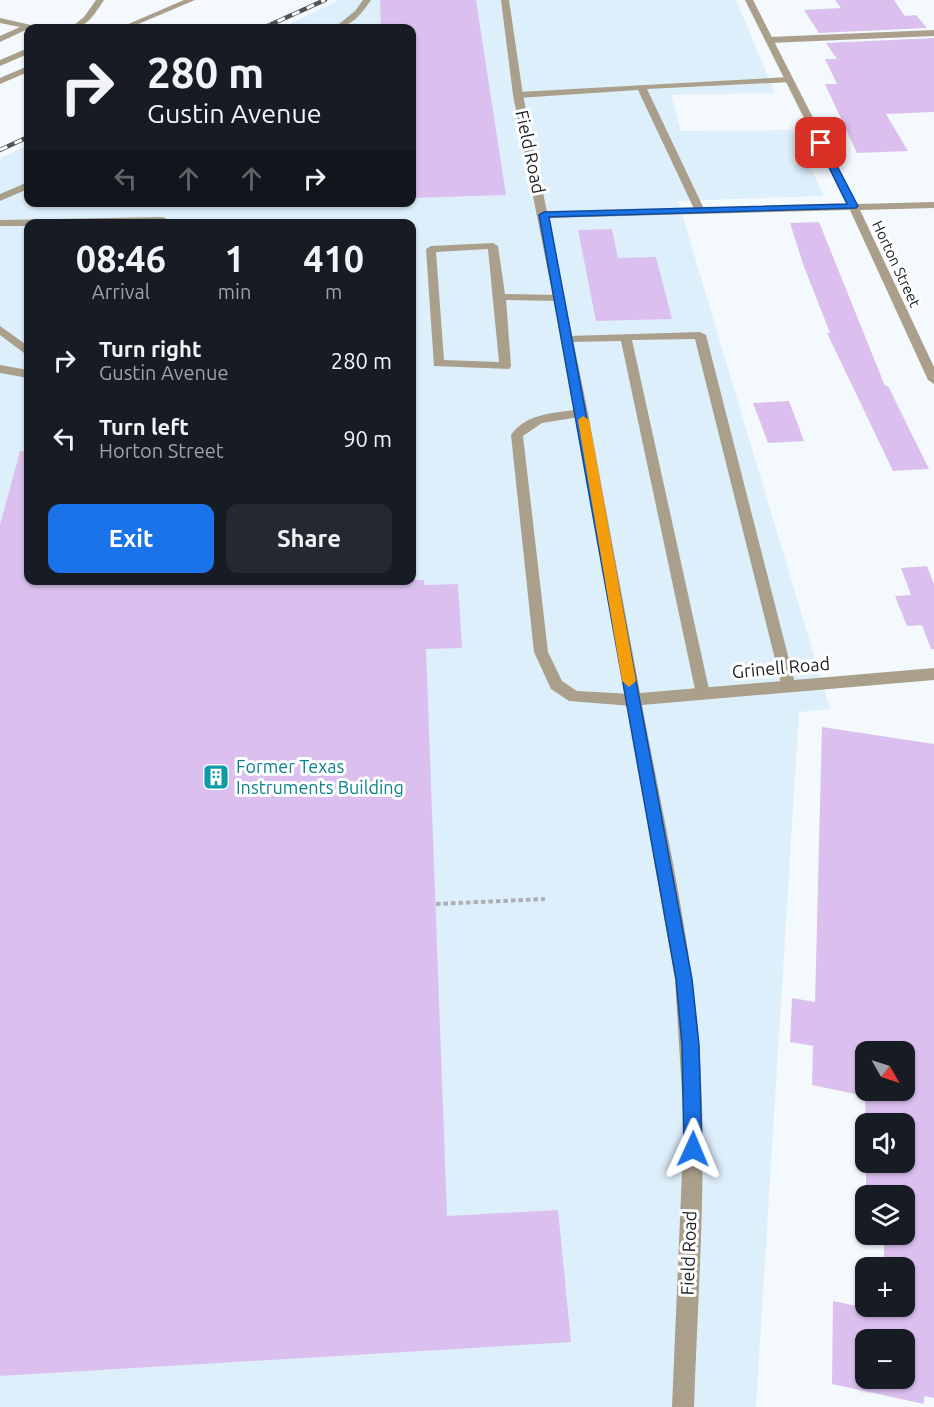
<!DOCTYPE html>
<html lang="en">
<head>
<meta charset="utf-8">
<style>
	:root { --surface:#171b24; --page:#242831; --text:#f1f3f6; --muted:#9ea1a6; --accent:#1a73e8 }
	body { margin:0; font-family:Ubuntu,sans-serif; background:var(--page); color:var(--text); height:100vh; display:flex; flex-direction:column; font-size:22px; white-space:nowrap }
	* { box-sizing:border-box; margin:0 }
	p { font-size:20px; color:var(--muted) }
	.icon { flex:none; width:33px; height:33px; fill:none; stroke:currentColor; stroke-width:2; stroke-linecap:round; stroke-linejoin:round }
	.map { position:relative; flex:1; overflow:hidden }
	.side { position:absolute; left:24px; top:219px; width:392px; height:366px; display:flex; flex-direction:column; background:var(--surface); border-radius:12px; box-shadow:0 2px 4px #0004 }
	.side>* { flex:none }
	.banner { position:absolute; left:24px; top:24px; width:392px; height:183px; border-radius:12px; box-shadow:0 2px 4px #0004; background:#171b24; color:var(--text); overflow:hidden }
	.needle { width:39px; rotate:129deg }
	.buttons { position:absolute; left:855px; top:1041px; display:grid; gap:12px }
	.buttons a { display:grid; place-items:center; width:60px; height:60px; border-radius:12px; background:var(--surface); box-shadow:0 2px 4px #0004; font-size:30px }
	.pin { position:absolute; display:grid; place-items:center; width:51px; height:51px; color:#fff; margin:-26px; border-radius:12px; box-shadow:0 3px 9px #0006 }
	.me { position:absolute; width:66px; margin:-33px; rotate:1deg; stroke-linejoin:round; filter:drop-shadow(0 0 4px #0008) }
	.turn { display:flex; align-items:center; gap:21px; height:126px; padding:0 24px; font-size:27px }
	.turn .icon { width:78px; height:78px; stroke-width:2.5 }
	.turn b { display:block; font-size:42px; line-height:51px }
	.lanes { display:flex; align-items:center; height:57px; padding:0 24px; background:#0003; justify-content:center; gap:30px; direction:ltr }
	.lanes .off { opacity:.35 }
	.eta { display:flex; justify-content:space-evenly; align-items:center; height:102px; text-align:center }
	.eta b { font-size:36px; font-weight:700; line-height:42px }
	.action { display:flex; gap:12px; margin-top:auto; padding:12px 24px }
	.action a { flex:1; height:69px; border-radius:12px; background:var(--accent); color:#fff; font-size:24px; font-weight:700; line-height:69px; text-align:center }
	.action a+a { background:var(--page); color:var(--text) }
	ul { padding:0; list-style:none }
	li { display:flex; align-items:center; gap:18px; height:78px; padding:0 24px }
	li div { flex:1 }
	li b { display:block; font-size:22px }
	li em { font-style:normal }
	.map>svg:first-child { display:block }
	.built { fill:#deeffc; fill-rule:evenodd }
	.building { fill:#dbc0ef; fill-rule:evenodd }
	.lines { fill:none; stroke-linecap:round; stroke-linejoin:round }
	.path { stroke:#aaafb2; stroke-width:4; stroke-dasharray:4.5 3; stroke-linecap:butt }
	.service { fill:#a99f8a; fill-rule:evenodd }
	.minor { fill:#a99f8a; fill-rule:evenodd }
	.rail-casing { stroke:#515458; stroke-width:4.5 }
	.rail { stroke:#fff; stroke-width:3; stroke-dasharray:8; stroke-linecap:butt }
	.route { fill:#1a73e8; stroke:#114b97; stroke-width:1.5 }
	.slow { fill:#f59e0b }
	.labels { text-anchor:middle; stroke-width:6; stroke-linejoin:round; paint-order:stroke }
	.far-street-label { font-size:15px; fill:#222528; stroke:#fff }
	.street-label { font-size:18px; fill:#222528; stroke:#fff }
	.culture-label { font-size:18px; fill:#0d838f; stroke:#fff; text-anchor:start }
</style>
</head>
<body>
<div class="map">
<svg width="934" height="1407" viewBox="0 0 934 1407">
	<rect width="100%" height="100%" fill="#f3f9fd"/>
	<path class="built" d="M 339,0 L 736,0 L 775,93 L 671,95 L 681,131 L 793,130 L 824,196 L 678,201 L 830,709 L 799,712 L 756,1407 L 0,1407 L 0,158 L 28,145 L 28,202 L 411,202 L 411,28 L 281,28 ZM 28,224 L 411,224 L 411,580 L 28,580 Z"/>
	<path class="building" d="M 380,0 L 476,0 L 506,195 L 411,198 L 411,28 L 381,28 Z
		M 835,0 L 894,0 L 905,16 L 916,15 L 927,28 L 819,33 L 804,10 L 841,8 Z
		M 934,38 L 934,112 L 886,114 L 908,151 L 857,153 L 825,84 L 837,84 L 825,59 L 837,59 L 826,43 Z
		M 819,222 L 885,386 L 888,386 L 929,469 L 893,471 L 827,333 L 830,333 L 803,264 L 790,223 Z
		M 612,229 L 618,258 L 656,257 L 672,319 L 596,321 L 578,230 Z
		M 789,401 L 804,441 L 768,443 L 753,403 Z
		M 20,451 L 28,452 L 28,580 L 424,580 L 424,585 L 458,584 L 462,648 L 426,649 L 447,1216 L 558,1210 L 571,1342 L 0,1376 L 0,525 Z
		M 927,566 L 934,584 L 934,649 L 931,649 L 922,625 L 907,626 L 895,596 L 911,595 L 901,568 Z
		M 822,727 L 934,744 L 934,1398 L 924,1396 L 924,1404 L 832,1384 L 833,1301 L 885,1312 L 885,1306 L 904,1306 L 904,1268 L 884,1268 L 884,1234 L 904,1234 L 904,1196 L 866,1196 L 866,1162 L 904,1162 L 904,1124 L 866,1124 L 866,1136 L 865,1096 L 812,1085 L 813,1046 L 790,1042 L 792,998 L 815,1002 ZM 866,1052 L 904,1052 L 904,1090 L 866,1090 ZM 866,1340 L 904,1340 L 904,1378 L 866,1378 Z"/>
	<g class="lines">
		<path class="path" d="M 436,904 L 545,899"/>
		<path class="service" d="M 96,0 L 104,0 C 95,13 88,28 70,28 L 84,17 Z
			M 184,0 L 195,0 L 129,28 L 119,28 Z
			M 0,18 L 31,25 L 32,27 L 0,42 L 0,36 L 20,27 L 0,23 Z
			M 934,30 L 934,36 L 769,43 L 765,40 L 769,37 Z
			M 28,48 L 28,54 L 0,66 L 0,60 Z
			M 28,66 L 28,72 L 0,84 L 0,78 Z
			M 789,77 L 793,80 L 792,82 L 647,89 L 705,211 L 700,214 L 695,211 L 638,90 L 518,98 L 513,95 L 518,92 Z
			M 162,217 L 166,218 L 166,222 L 28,224 L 28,226 L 0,226 L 0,220 Z
			M 493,243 L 498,246 L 505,294 L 560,295 L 566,298 L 560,301 L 506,300 L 511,366 L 509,369 L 434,366 L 426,249 L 431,246 ZM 488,249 L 499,362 L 444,360 L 436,252 Z
			M 0,326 L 28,346 L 28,354 L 24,353 L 0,335 Z
			M 700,332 L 706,335 L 796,687 L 794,691 L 784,691 L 782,687 L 695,339 L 632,340 L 710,694 L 708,698 L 698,698 L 696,694 L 621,341 L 568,342 L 562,339 L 568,336 Z
			M 0,365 L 28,370 L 28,378 L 0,373 Z
			M 582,409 L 586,410 L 586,416 L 542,423 L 523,436 L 548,652 L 562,681 L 577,691 L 632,694 L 637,696 L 639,700 L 637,704 L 632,706 L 569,701 L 551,689 L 534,652 L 511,435 C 527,412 557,413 582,409 Z"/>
		<path class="minor" d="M 363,0 L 371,0 C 362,13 351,28 334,28 L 355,11 Z
			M 501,0 L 509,0 L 523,95 L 547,212 L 847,204 L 745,0 L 753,0 L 857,204 L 934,202 L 934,208 L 860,210 L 934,367 L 934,384 L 928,380 L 850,210 L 548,218 L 588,413 L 640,693 L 934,668 L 934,680 L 642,705 C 663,817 690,931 699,1045 C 708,1165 698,1287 694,1407 L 672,1407 L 684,1125 L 675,979 L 576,413 L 513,95 Z
			M 28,182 L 28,189 L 0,201 L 0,194 Z"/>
		<defs>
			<path id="rail" d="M 263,28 L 325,0
				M 0,150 L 28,137"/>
		</defs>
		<use href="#rail" class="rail-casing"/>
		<use href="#rail" class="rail"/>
	</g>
	<path class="route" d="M 818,141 L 825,143 L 858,206 L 856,208 L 549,217 L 692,979 L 699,1045 L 702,1149 L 699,1155 L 693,1158 L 687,1155 L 684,1149 L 682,1045 L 676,979 L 539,215 L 544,212 L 847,204 L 817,143 Z"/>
	<path class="slow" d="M 583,416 L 589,420 L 636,681 L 629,687 L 622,681 L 578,420 Z"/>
	<defs>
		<symbol id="building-square" viewBox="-11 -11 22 22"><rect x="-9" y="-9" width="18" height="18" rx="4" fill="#0f9aa8" stroke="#fff"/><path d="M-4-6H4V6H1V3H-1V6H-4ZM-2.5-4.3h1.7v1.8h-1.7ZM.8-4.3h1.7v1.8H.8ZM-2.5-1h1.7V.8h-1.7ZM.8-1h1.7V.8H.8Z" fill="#fff"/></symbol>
	</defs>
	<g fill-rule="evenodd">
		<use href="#building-square" x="201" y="762" width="30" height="30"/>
	</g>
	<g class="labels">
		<g class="far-street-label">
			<text transform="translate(896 264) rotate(65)" y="5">Horton Street</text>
		</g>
		<g class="street-label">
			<text transform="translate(530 152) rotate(78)" y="6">Field Road</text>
			<text transform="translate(781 668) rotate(-5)" y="6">Grinell Road</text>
			<text transform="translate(689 1253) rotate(-88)" y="6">Field Road</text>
		</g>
		<g class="culture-label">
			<text x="236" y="773">Former Texas<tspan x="236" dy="21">Instruments Building</tspan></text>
		</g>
	</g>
</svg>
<div class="buttons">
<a><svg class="needle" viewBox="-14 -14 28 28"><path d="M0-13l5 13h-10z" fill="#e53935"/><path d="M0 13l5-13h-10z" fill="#9ea1a6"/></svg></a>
<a><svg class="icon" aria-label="sound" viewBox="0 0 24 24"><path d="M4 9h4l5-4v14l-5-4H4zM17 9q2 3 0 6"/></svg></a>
<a><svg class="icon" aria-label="layers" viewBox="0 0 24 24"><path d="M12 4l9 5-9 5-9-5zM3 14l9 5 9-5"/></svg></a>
<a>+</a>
<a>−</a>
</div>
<div class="pin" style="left:821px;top:143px;background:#d93025"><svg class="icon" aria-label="arrive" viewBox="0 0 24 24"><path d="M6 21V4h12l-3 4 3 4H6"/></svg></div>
<svg class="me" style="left:693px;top:1149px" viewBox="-20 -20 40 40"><path d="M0-17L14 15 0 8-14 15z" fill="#1a73e8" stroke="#fff" stroke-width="4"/></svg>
<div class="banner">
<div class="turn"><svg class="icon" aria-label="right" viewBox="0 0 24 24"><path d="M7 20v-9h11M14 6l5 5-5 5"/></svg><div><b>280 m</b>Gustin Avenue</div></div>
<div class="lanes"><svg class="icon off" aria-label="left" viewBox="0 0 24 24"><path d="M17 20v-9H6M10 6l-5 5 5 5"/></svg><svg class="icon off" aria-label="ahead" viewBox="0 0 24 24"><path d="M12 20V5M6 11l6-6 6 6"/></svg><svg class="icon off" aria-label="ahead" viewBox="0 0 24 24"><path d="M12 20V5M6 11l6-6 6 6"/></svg><svg class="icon" aria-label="right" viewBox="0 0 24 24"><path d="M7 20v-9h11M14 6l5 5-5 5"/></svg></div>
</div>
<section class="side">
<div class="eta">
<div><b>08:46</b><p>Arrival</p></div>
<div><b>1</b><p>min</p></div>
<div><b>410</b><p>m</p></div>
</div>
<ul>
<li><svg class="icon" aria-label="right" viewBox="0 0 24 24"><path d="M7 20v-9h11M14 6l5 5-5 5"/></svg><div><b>Turn right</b><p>Gustin Avenue</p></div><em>280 m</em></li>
<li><svg class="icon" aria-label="left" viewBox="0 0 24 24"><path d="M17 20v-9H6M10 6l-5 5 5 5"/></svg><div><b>Turn left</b><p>Horton Street</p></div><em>90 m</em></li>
</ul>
<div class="action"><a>Exit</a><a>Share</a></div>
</section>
</div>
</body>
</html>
